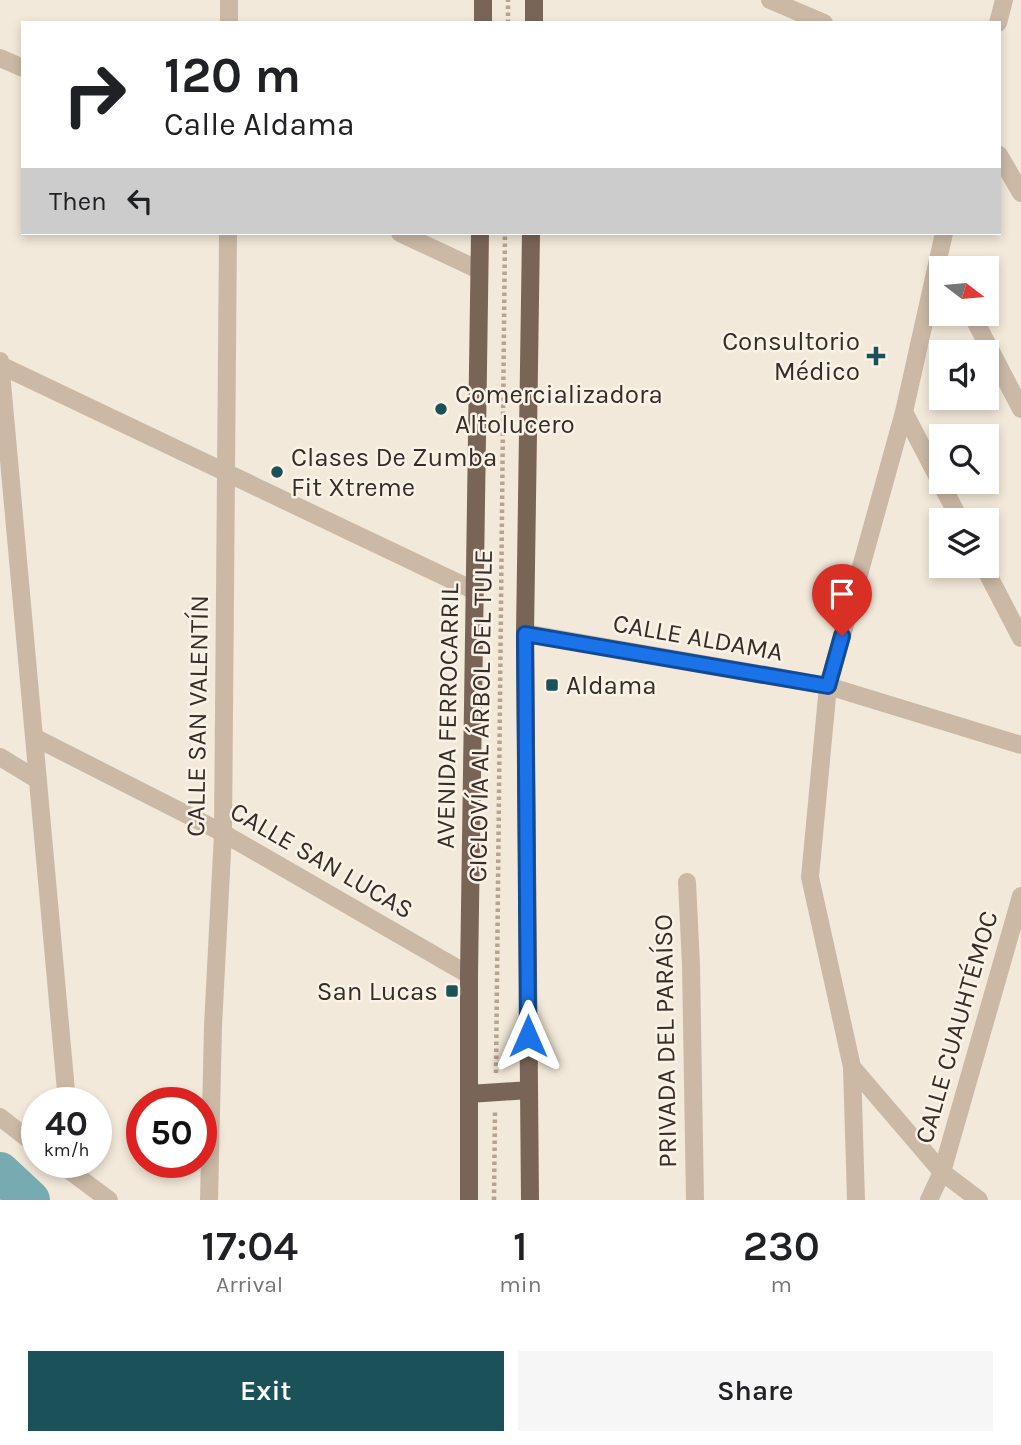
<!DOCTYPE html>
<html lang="en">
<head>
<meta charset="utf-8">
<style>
	:root { --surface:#fff; --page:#f6f6f6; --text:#202124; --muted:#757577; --accent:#1b525a }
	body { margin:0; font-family:Karla,sans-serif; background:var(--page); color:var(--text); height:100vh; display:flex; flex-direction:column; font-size:26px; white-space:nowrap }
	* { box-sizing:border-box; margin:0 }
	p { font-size:23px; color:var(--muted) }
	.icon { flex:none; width:38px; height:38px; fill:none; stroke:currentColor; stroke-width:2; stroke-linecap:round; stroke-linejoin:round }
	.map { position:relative; height:1200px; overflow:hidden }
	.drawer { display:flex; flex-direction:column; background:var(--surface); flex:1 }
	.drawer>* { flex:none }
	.hud { position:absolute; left:21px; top:21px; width:980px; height:214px; border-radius:0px; box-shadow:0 4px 10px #0003; background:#fff; color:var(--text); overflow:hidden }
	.needle { width:46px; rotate:106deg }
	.fabs { position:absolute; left:929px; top:256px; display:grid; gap:14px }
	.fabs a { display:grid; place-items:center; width:70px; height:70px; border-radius:0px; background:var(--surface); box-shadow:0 4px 10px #0003; font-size:35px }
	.speed { position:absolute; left:21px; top:1087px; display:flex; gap:14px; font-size:35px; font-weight:700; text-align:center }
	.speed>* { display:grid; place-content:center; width:91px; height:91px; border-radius:50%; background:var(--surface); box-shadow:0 4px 10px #0003; line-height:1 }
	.speed small { font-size:18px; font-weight:400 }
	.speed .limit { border:10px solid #d22; background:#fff; color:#111 }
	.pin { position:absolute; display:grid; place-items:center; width:60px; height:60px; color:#fff; margin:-72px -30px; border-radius:50% 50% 50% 0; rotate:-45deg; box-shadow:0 0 7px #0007 }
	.pin .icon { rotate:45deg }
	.me { position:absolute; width:77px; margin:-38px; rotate:0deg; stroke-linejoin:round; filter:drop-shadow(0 0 5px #0008) }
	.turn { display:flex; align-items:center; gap:24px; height:147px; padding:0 28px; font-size:32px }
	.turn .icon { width:91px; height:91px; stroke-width:2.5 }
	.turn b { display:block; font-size:49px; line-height:60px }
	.then { display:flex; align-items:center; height:66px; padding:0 28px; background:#0003; gap:14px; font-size:26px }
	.eta { display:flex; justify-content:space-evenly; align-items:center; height:119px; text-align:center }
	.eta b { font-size:42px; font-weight:600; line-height:49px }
	.button { display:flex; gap:14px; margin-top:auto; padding:14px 28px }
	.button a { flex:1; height:80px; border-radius:0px; background:var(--accent); color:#fff; font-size:28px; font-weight:600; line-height:80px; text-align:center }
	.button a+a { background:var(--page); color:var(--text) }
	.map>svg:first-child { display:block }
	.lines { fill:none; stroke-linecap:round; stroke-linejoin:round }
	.river { stroke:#78abb1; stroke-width:40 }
	.path { stroke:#b7a390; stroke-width:4.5; stroke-dasharray:3.5 3.5; stroke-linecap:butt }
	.minor { stroke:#cbb9a6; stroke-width:18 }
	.major { stroke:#796558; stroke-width:18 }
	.route-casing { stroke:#114b97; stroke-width:18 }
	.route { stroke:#1a73e8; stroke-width:12 }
	.poi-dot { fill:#1b525a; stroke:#faf2e7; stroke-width:2.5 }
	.labels { text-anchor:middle; stroke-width:5; stroke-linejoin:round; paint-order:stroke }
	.poi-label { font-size:26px; fill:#372d27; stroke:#faf2e7; text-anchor:start }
	.street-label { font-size:26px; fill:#372d27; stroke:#faf2e7 }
</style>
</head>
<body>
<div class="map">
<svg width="1021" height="1200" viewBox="0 0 1021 1200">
	<rect width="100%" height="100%" fill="#f3e9da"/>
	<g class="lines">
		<path class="river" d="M 0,1172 L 30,1200"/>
		<path class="path" d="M 508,23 L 508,0
			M 496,1073 L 505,233
			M 494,1200 L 495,1110"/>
		<path class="minor" d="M 229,0 L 229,23
			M 770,0 L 824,23
			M 998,23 L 1004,0
			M 0,58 L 23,68
			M 999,155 L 1021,193
			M 400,233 L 479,270
			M 944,233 L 904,412 L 828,686 L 810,877 L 852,1067 L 942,1172 L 979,1200
			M 971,313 L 1021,409
			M 0,361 L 67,1102
			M 0,365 L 475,591
			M 904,412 L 960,520
			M 983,565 L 1021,638
			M 525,633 L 828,686 L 1021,745
			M 34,737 L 223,833 L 469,975
			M 0,757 L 38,780
			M 687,882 L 691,965 L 695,1200
			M 852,1067 L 856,1200
			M 0,1117 L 37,1146
			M 58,1162 L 109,1200
			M 209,1200 L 213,1026 L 223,833 L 228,233
			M 929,1200 L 942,1172 L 1021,896"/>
		<path class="major" d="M 483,23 L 483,0
			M 534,23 L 534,0
			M 469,1094 L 529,1090
			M 469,1200 L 469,975 L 480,233
			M 530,1200 L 525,633 L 531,233"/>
	</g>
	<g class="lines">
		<defs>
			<path id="route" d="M 528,1036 L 525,634 L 828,686 L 842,636"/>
		</defs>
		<use href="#route" class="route-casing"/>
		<use href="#route" class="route"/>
	</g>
	<g class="poi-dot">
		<path d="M872.5 345.5h7v7h7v7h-7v7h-7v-7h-7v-7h7z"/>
		<circle cx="441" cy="409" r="7"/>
		<circle cx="277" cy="472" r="7"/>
		<rect x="545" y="678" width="14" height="14" rx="3.5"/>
		<rect x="445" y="984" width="14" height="14" rx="3.5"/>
	</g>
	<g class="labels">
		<g class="poi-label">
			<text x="860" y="350" text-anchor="end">Consultorio<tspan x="860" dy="30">Médico</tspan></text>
			<text x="455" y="403">Comercializadora<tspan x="455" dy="30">Altolucero</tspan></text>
			<text x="291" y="466">Clases De Zumba<tspan x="291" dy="30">Fit Xtreme</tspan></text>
			<text x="566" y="694">Aldama</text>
			<text x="438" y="1000" text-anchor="end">San Lucas</text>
		</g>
		<g class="street-label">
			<text transform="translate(698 637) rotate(10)" y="9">CALLE ALDAMA</text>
			<text transform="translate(197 716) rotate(-89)" y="9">CALLE SAN VALENTÍN</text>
			<text transform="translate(447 716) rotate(-89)" y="9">AVENIDA FERROCARRIL</text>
			<text transform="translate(480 716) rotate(-89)" y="9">CICLOVÍA AL ÁRBOL DEL TULE</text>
			<text transform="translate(322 860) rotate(30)" y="9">CALLE SAN LUCAS</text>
			<text transform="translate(956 1027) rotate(-74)" y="9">CALLE CUAUHTÉMOC</text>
			<text transform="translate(665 1041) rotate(-91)" y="9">PRIVADA DEL PARAÍSO</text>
		</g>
	</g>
</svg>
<div class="fabs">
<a><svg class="needle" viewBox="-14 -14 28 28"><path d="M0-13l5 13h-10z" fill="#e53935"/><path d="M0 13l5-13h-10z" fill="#757577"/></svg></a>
<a><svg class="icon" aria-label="sound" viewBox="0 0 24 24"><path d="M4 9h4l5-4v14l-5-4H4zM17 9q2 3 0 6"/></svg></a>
<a><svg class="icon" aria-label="search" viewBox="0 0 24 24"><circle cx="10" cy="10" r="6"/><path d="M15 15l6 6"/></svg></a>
<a><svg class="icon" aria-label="layers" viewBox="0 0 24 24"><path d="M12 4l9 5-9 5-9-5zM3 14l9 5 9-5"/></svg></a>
</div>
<div class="speed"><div>40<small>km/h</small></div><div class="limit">50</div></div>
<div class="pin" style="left:842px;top:636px;background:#d93025"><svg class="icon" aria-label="arrive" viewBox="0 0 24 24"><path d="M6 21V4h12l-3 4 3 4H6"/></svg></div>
<svg class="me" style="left:528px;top:1036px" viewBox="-20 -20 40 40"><path d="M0-17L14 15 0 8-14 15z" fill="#1a73e8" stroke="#fff" stroke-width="4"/></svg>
<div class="hud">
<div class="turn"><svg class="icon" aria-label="right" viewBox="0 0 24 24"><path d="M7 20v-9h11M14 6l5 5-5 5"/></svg><div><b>120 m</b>Calle Aldama</div></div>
<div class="then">Then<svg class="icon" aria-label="left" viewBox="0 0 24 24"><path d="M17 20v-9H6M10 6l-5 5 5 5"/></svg></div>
</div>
</div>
<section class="drawer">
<div class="eta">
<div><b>17:04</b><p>Arrival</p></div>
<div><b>1</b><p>min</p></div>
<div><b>230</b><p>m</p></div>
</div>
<div class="button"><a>Exit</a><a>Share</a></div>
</section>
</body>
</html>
